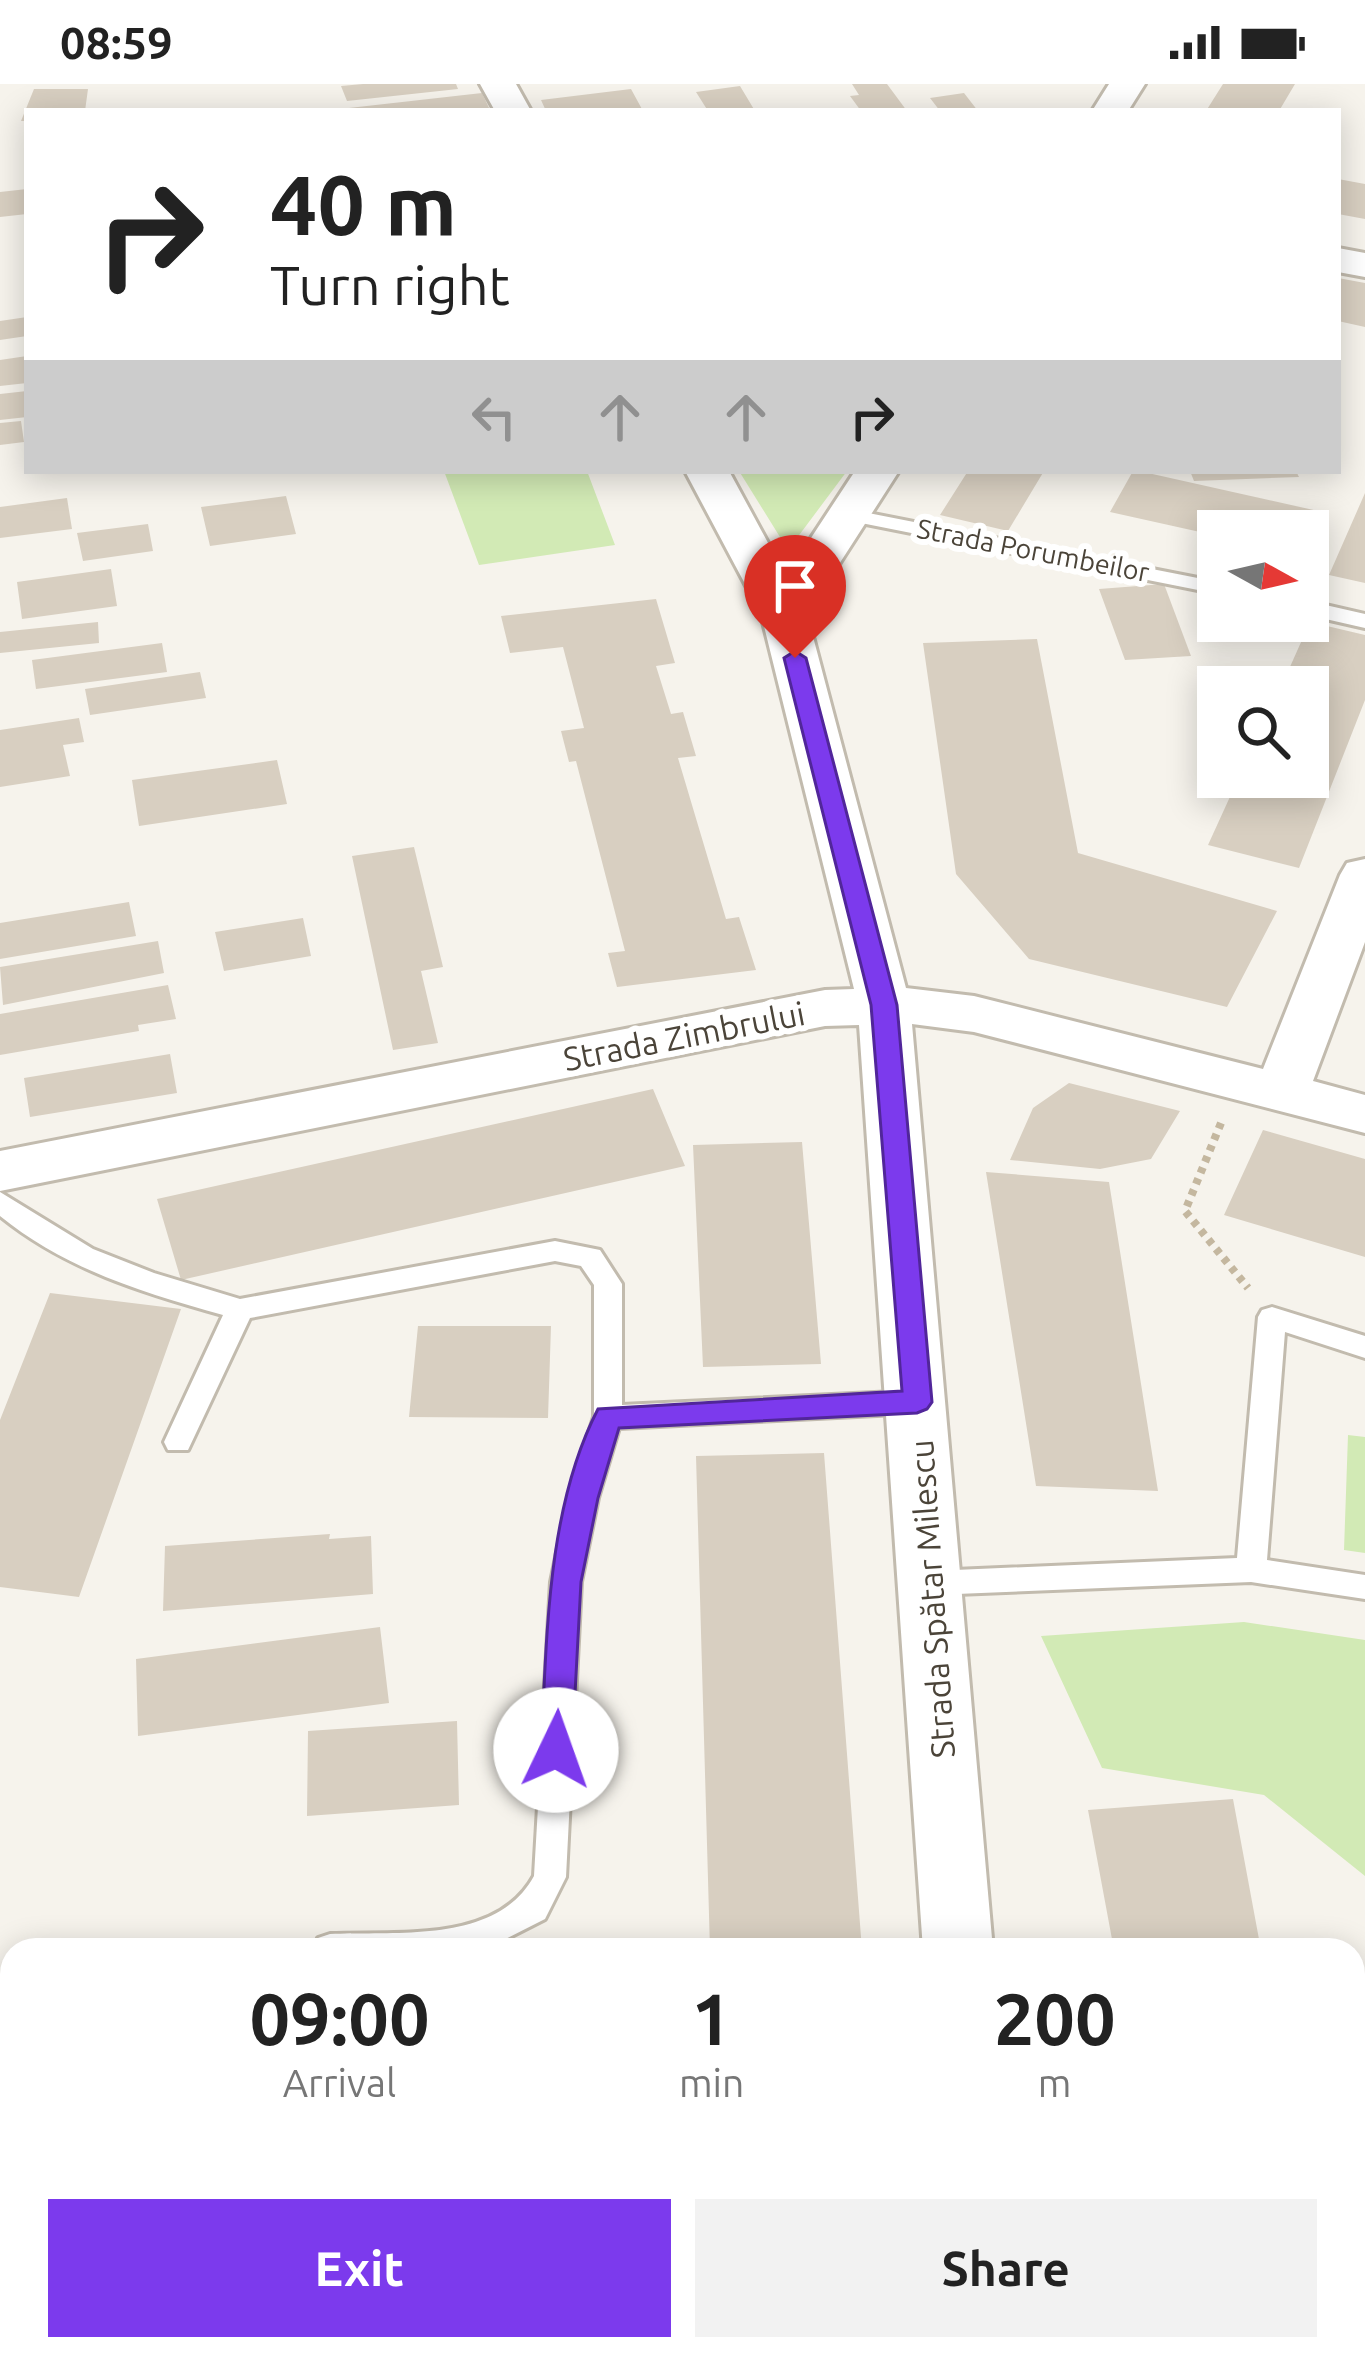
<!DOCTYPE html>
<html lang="en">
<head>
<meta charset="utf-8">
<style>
	:root { --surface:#fff; --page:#f2f2f2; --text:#222; --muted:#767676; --accent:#7c3aed }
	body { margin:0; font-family:Ubuntu,sans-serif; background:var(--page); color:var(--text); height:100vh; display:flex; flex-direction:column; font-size:45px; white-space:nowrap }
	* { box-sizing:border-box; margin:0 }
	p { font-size:39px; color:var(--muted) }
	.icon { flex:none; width:66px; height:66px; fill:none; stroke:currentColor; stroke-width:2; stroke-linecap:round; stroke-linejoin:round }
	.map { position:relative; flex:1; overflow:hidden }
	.sheet { position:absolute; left:0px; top:1854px; width:1365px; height:423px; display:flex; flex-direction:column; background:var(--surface); border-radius:36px 36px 0 0; box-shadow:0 6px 30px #0003 }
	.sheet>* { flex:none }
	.hud { position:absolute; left:24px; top:24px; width:1317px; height:366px; border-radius:0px; box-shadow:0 6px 30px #0003; background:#fff; color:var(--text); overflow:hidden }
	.needle { width:78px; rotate:98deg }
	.buttons { position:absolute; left:1197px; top:426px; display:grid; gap:24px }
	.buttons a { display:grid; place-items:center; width:132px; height:132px; border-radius:0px; background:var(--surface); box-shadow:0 6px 30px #0003; font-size:60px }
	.pin { position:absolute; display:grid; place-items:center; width:102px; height:102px; color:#fff; margin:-123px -51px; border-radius:50% 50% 50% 0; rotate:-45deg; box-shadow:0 0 12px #0007 }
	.pin .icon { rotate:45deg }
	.me { position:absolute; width:132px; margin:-66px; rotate:3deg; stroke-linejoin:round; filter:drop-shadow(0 0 9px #0008) }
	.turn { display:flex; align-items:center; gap:42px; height:252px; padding:0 48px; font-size:54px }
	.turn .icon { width:156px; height:156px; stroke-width:2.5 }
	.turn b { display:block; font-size:84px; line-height:102px }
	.lanes { display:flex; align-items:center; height:114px; padding:0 48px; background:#0003; justify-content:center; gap:60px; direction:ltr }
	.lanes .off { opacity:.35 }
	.eta { display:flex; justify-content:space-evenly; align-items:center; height:204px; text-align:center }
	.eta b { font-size:72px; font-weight:600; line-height:84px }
	.cta { display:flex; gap:24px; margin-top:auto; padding:24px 48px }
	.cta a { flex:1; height:138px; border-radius:0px; background:var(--accent); color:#fff; font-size:48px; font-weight:600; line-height:138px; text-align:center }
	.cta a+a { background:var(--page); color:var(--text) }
	.status { display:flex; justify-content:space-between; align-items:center; height:84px; padding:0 60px; background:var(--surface); direction:ltr }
	.status svg { height:33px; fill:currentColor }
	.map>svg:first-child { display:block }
	.green { fill:#d2eab5 }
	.building { fill:#d8cfc1 }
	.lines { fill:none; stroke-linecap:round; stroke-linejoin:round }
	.service-casing { stroke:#c2bbae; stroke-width:6 }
	.minor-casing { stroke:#c2bbae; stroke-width:6 }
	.path { stroke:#c4b79f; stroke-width:8; stroke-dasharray:6 6; stroke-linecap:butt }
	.service { fill:#fff; fill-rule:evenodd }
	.minor { fill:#fff; fill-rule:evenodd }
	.route { fill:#7c3aed; stroke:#51269a; stroke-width:3 }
	.labels { text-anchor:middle; stroke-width:12; stroke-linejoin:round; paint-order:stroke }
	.far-street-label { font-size:27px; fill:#4b4439; stroke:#fff }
	.street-label { font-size:33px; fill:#4b4439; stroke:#fff }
</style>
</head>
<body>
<div class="status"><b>08:59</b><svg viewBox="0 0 49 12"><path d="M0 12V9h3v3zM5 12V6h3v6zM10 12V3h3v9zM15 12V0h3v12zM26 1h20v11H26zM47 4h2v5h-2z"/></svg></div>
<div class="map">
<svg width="1365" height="2275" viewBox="0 0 1365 2275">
	<rect width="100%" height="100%" fill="#f6f3ec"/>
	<path class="green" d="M 444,387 L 587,387 L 615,461 L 479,481 Z
		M 739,387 L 847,387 L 788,466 Z
		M 1348,1351 L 1365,1353 L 1365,1469 L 1344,1466 Z
		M 1244,1538 L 1365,1556 L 1365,1792 L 1264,1711 L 1102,1684 L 1041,1552 Z"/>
	<path class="building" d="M 363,0 L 456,0 L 458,5 L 347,17 L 341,2 Z
		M 852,0 L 887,0 L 907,27 L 861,27 L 850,12 L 859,11 Z
		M 1223,0 L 1295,0 L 1279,27 L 1206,27 Z
		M 740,2 L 755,27 L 708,27 L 696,8 Z
		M 34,5 L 88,5 L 85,27 L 27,27 L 27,37 L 21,37 Z
		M 631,5 L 643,27 L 546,27 L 541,16 Z
		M 482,9 L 490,26 L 349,27 L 349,24 Z
		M 964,9 L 978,27 L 940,27 L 930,14 Z
		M 1338,95 L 1365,100 L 1365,135 L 1338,130 Z
		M 27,105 L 27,130 L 0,133 L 0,108 Z
		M 1338,194 L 1365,199 L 1365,243 L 1338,237 Z
		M 27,233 L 27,252 L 0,256 L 0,237 Z
		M 27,272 L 27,299 L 0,302 L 0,276 Z
		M 27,307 L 27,333 L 0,336 L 0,310 Z
		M 21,337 L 24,358 L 0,361 L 0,339 Z
		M 968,387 L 1044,387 L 1008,447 L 940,431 Z
		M 1133,387 L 1139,387 L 1318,427 L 1308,447 L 1218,447 L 1218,452 L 1110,428 Z
		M 1190,387 L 1296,387 L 1299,393 L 1194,397 Z
		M 1365,409 L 1365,499 L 1329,491 Z
		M 286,412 L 296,450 L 210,462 L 201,423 Z
		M 67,414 L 72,445 L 0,454 L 0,423 Z
		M 148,440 L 153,467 L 83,477 L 77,449 Z
		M 111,485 L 117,522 L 22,535 L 17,498 Z
		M 1164,500 L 1191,572 L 1125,576 L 1099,505 Z
		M 656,515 L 675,579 L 656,582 L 671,630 L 683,628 L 696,672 L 678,674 L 726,835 L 739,833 L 756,886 L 617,903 L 608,869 L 625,867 L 576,677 L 569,678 L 561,647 L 584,644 L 563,563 L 510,569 L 501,532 Z
		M 98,538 L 99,559 L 0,569 L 0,548 Z
		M 1310,538 L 1365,551 L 1365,616 L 1299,784 L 1208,761 L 1239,693 L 1308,693 L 1308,603 L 1281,603 Z
		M 1037,555 L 1078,769 L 1277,827 L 1227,923 L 1029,875 L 956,790 L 923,559 Z
		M 162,559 L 167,588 L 36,605 L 32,576 Z
		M 200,588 L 206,614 L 90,631 L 85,605 Z
		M 79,634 L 84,658 L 63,661 L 70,692 L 0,703 L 0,646 Z
		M 277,676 L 287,720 L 139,742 L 132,696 Z
		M 414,763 L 443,883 L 421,887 L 438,959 L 393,966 L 352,772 Z
		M 129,818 L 136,852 L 0,875 L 0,839 Z
		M 303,834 L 311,872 L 224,887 L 215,848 Z
		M 158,857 L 164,889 L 3,921 L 0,883 Z
		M 168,901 L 176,935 L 138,941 L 139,947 L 0,971 L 0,930 Z
		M 170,970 L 177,1009 L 30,1033 L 24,994 Z
		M 1069,999 L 1180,1027 L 1151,1075 L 1100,1085 L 1010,1076 L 1033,1024 Z
		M 653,1005 L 685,1082 L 181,1196 L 157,1115 Z
		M 1263,1046 L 1365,1075 L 1365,1173 L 1224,1131 Z
		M 802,1058 L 821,1280 L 703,1283 L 693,1061 Z
		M 986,1088 L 1109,1098 L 1158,1407 L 1036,1402 Z
		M 50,1209 L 181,1225 L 79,1513 L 0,1503 L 0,1336 Z
		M 418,1242 L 551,1242 L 548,1334 L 409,1333 Z
		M 824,1369 L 862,1866 L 710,1866 L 696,1372 Z
		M 330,1450 L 329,1455 L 371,1452 L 373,1510 L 163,1527 L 165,1462 Z
		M 380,1543 L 389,1619 L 138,1652 L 136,1575 Z
		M 457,1637 L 459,1721 L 307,1732 L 308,1647 Z
		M 1233,1715 L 1261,1866 L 1114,1866 L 1088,1726 Z
		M 0,1926 L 12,1927 L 12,2070 L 0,2068 Z
		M 1353,2087 L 1365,2092 L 1365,2275 L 1240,2275 L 1233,2265 L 1353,2265 Z"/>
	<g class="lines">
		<defs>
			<path id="service" d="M 848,425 L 1218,498 L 1218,510 L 841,435 L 838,431 Z
				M 1308,517 L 1365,530 L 1365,544 L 1308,531 Z
				M 0,1108 L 93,1165 L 154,1189 L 240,1215 L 555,1157 L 600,1166 L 622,1200 L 622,1321 L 917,1307 L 927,1310 L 931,1318 L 927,1326 L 917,1329 L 619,1344 L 598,1414 L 581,1498 L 566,1793 L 545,1835 L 484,1866 L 314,1866 L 318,1854 L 330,1850 C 397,1847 497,1860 534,1792 L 551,1498 L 568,1414 L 594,1333 L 594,1201 L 581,1182 L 555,1177 L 250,1234 L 188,1366 L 168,1366 L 164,1358 L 223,1231 C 144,1209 65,1185 0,1132 Z
				M 1272,1223 L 1365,1252 L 1365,1274 L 1285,1248 L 1267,1476 L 1365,1491 L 1365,1515 L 1251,1498 L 932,1511 L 921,1508 L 917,1499 L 921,1490 L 932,1487 L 1237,1474 L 1258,1233 L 1262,1226 Z
				M 167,2265 L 203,2265 L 201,2275 L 165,2275 Z"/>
			<path id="minor" d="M 480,0 L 516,0 L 531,27 L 495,27 Z
				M 1109,0 L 1145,0 L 1128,27 L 1092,27 Z
				M 1338,164 L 1365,169 L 1365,193 L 1338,188 Z
				M 685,387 L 729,387 L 786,492 L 855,387 L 899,387 L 807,530 L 906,904 L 974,912 L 1263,985 L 1340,791 L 1347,779 L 1365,775 L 1365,858 L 1313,997 L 1365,1011 L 1365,1049 L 974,948 L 912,940 L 993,1866 L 923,1866 L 859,941 L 825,942 L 0,1107 L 0,1067 L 825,906 L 854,905 L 761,530 Z
				M 0,2107 L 12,2108 L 12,2180 L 0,2179 Z
				M 764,2265 L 882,2265 L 886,2275 L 768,2275 Z
				M 928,2265 L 1006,2265 L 1005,2275 L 927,2275 Z"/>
		</defs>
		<use href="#service" class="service-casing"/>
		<use href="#minor" class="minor-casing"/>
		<path class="path" d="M 1221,1039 L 1185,1127 L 1248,1204"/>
		<use href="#service" class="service"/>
		<use href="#minor" class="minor"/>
	</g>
	<path class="route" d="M 795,567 L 806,574 L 897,921 L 932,1318 L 927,1325 L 917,1329 L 619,1344 L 598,1414 L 581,1498 L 572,1666 L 568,1676 L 556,1680 L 545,1676 L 541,1666 C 547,1557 546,1425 598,1325 L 902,1307 L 871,921 L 784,574 Z"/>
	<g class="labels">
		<g class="far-street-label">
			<text transform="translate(1033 467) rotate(11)" y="9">Strada Porumbeilor</text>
		</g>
		<g class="street-label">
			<text transform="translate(684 952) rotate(-11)" y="12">Strada Zimbrului</text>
			<text transform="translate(932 1515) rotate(-94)" y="12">Strada Spătar Milescu</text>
		</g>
	</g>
</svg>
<div class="buttons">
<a><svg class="needle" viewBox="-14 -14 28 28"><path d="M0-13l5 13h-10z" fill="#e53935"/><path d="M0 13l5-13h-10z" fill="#767676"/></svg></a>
<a><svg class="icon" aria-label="search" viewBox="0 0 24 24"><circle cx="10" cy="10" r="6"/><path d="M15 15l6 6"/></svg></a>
</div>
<div class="pin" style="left:795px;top:574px;background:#d93025"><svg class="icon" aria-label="arrive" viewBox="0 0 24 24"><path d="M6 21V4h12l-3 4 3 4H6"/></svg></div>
<svg class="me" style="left:556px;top:1666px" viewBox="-20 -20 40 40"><circle r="19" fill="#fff"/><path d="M0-13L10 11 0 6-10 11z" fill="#7c3aed"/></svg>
<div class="hud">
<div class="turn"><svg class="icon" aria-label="right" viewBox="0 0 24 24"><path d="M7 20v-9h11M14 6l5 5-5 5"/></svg><div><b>40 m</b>Turn right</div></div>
<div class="lanes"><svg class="icon off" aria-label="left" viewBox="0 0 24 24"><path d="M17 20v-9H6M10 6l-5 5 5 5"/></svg><svg class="icon off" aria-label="ahead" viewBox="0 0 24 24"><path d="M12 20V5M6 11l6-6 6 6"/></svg><svg class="icon off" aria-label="ahead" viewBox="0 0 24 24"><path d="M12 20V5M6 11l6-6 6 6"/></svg><svg class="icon" aria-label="right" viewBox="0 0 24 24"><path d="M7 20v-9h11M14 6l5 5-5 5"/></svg></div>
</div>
<section class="sheet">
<div class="eta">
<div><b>09:00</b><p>Arrival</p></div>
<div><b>1</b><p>min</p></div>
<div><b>200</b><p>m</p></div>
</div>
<div class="cta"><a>Exit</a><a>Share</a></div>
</section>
</div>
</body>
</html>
